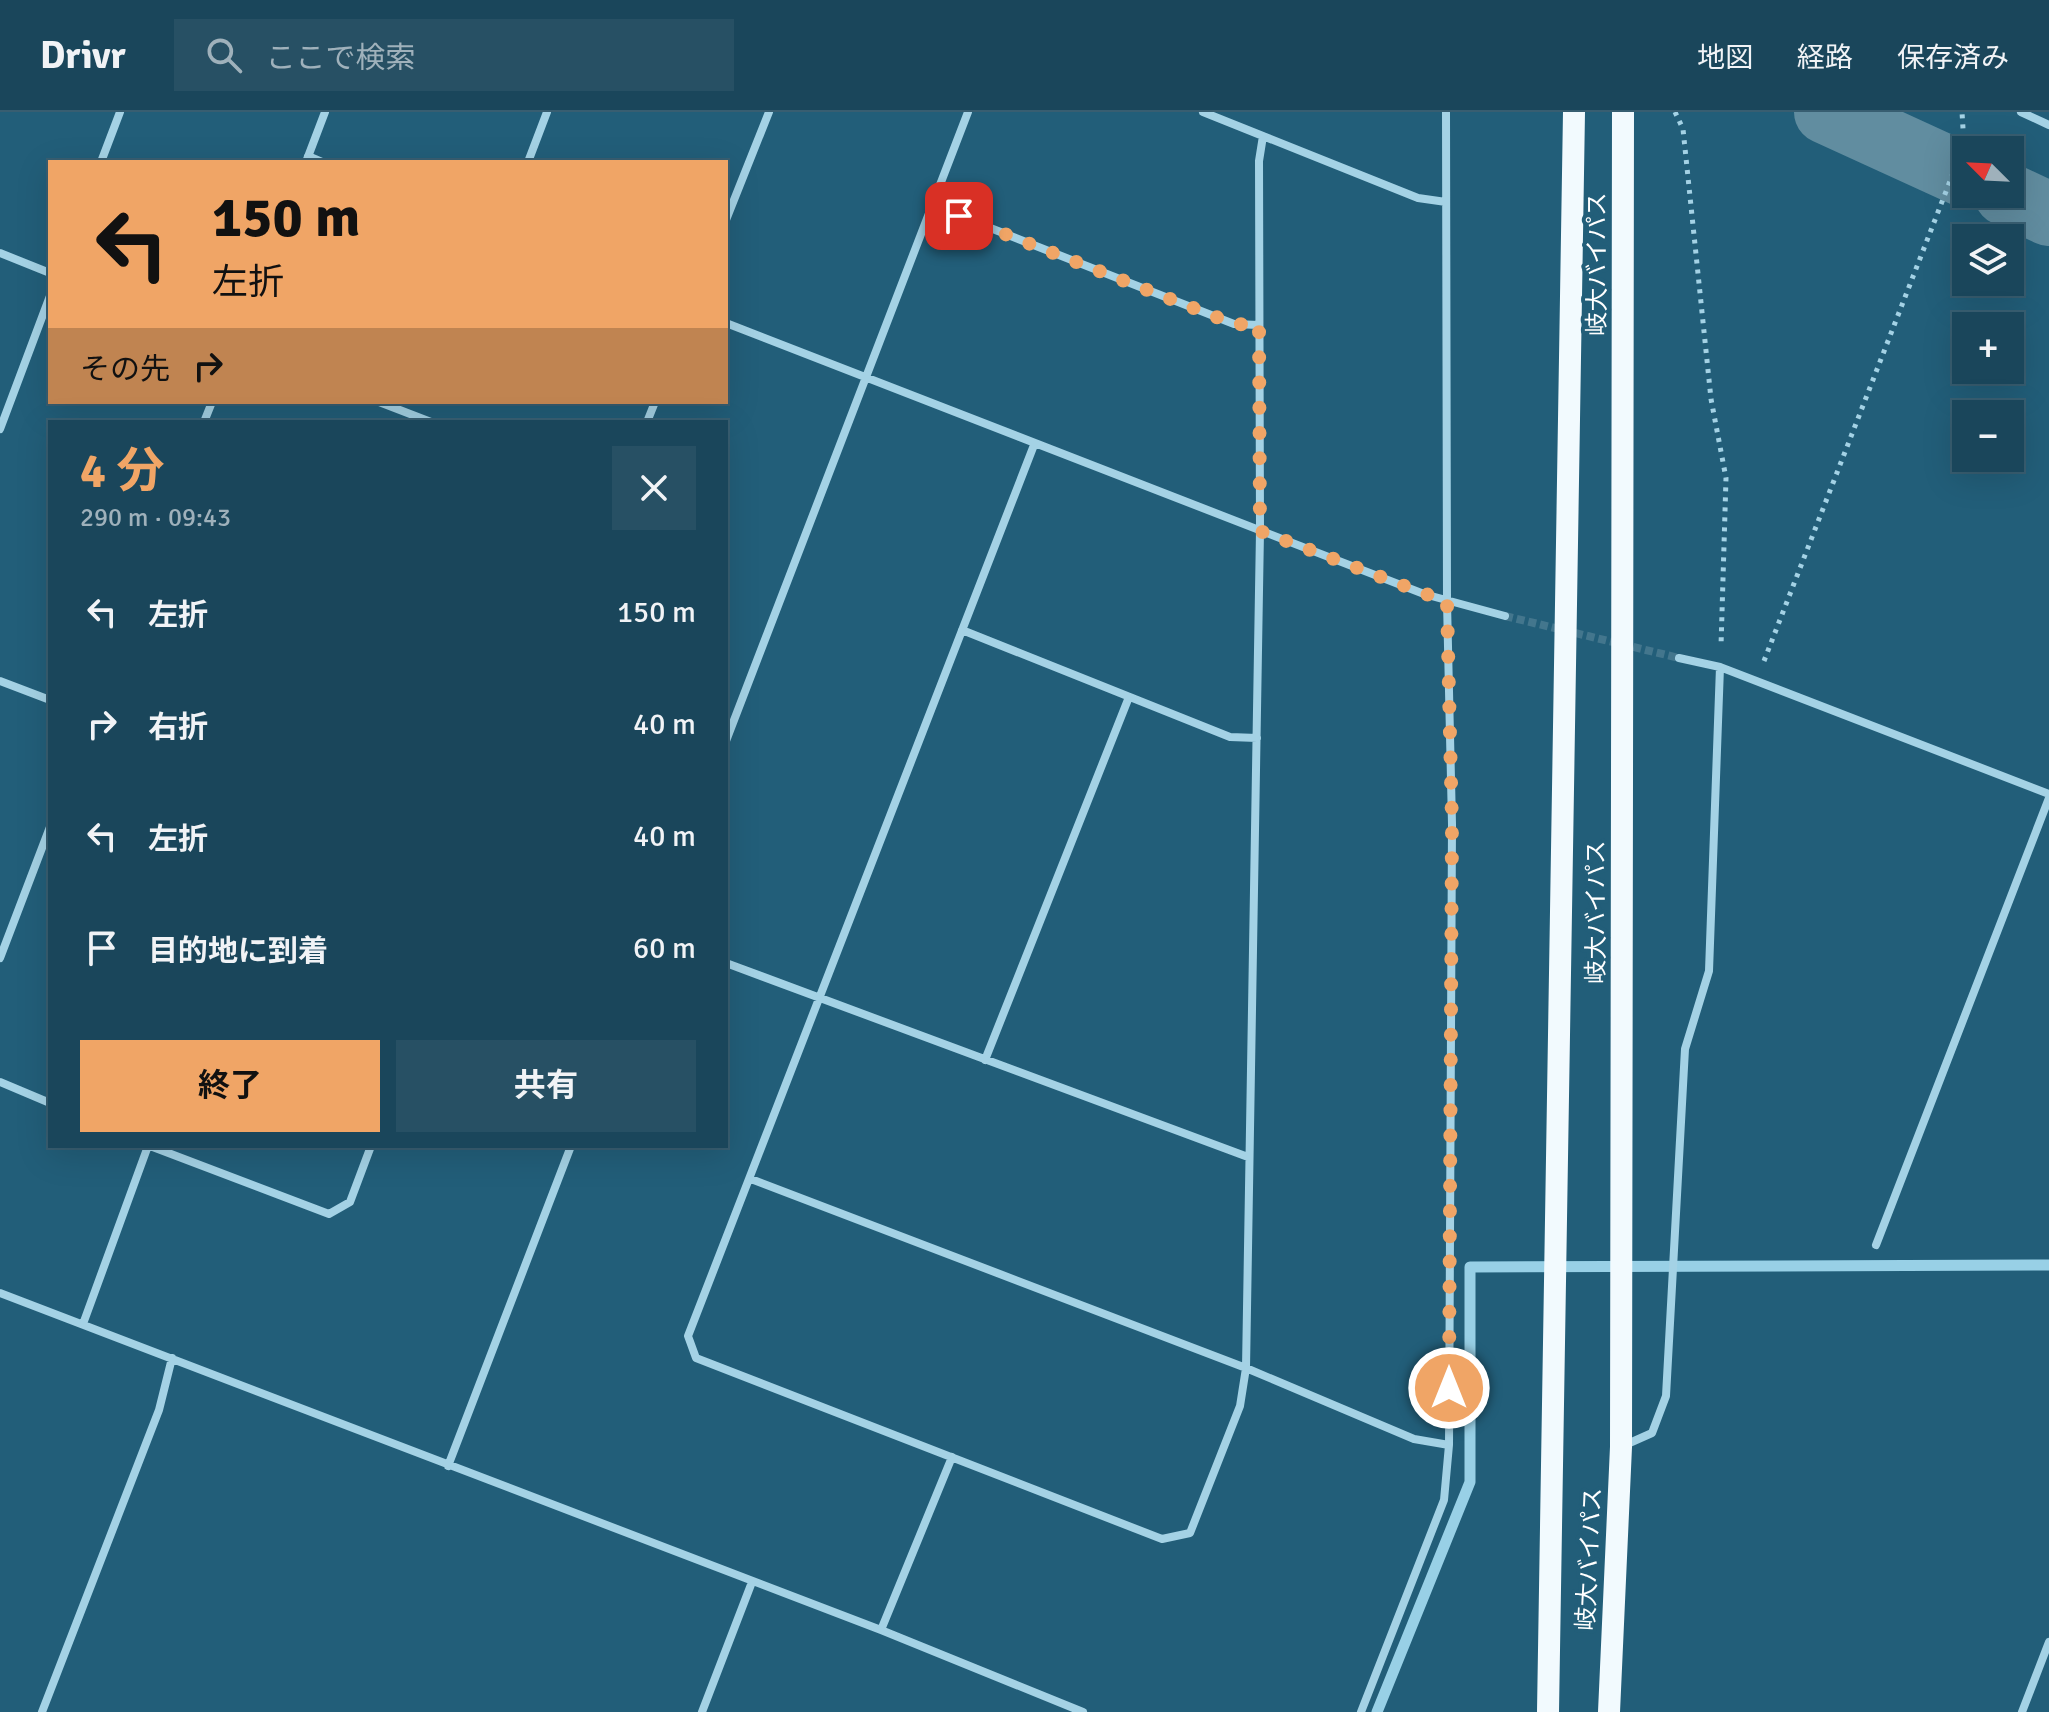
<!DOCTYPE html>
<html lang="ja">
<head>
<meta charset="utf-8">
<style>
	:root { --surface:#1a465b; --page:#275064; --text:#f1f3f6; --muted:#9fb1bb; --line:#385e71; --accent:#f0a566 }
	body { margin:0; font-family:Signika,"Noto Sans JP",sans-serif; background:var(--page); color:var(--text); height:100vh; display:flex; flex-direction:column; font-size:30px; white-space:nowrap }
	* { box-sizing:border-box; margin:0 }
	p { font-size:26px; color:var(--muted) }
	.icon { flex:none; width:44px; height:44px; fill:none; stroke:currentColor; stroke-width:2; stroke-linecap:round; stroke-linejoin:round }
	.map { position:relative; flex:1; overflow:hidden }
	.sheet { position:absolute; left:48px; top:308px; width:680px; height:728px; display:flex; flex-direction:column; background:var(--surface); border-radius:0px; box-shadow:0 8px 32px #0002,0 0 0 2px var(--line) }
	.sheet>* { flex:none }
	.top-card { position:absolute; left:48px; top:48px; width:680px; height:244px; border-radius:0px; box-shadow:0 8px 32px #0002,0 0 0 2px var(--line); background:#f0a566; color:#111; overflow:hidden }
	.needle { width:52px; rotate:294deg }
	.controls { position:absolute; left:1952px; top:24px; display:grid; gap:16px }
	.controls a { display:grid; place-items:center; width:72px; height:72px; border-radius:0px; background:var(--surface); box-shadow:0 8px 32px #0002,0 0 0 2px var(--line); font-size:40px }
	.pin { position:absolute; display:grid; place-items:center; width:68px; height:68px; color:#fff; margin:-34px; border-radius:16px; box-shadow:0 4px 12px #0006 }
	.me { position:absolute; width:88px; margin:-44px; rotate:0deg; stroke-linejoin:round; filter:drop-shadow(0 0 6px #0008) }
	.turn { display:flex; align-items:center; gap:28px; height:168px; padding:0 32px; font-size:36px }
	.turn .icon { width:104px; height:104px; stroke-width:2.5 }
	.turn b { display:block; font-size:56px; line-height:68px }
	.then { display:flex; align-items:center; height:76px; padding:0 32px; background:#0003; gap:16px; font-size:30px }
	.round { display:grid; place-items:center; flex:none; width:84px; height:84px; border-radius:0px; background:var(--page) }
	.summary { display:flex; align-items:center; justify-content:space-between; height:136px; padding:0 32px }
	h1 { font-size:48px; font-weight:700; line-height:60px; color:var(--accent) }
	.primary-button { display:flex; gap:16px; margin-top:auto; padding:16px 32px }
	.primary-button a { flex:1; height:92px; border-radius:0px; background:var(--accent); color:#111; font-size:32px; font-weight:700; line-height:92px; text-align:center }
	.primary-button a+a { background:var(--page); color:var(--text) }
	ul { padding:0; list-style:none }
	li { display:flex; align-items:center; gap:24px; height:112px; padding:0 32px }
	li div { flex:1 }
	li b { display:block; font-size:30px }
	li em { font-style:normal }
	header { display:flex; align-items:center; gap:48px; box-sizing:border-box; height:112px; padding:0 40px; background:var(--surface); border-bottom:2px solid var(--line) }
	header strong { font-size:38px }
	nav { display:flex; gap:44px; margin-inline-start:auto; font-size:28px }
	.search { width:560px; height:72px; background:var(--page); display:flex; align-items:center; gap:20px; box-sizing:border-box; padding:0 28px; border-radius:0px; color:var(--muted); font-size:30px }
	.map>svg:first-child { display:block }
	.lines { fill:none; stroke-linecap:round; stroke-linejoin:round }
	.stream { stroke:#98d0e6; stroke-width:11 }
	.river { stroke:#618da0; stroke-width:64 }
	.minor-tunnel { stroke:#43768d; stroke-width:8; stroke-dasharray:8 4; stroke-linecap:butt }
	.path { stroke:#a4d2e5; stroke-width:5; stroke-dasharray:4 6; stroke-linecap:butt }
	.minor { stroke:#a4d2e5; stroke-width:8 }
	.trunk { stroke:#f2fafe; stroke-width:22 }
	.route { stroke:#f0a566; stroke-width:14; stroke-dasharray:0 25.2 }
	.labels { text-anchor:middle; stroke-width:8; stroke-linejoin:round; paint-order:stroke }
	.street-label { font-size:24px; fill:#fff; stroke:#225e79 }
</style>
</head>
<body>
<header>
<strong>Drivr</strong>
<div class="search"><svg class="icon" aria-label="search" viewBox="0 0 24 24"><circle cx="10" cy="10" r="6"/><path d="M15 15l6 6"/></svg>ここで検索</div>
<nav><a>地図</a><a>経路</a><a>保存済み</a></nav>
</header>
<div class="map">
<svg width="2049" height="1600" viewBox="0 0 2049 1600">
	<rect width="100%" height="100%" fill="#225e79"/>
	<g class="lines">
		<path class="stream" d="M 1377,1600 L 1470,1370 L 1470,1155 L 2049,1153"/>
		<path class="river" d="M 1826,0 L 1966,64
			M 2006,82 L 2049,102"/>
		<path class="minor-tunnel" d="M 1505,504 L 1679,546"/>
		<path class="path" d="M 1675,0 L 1683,17 L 1711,287 L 1726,366 L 1721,534
			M 1764,549 L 1964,33 L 1962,0"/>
		<path class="minor" d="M 1203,0 L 1418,86 L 1446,90
			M 2021,0 L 2049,13
			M 308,44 L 322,50
			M 101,50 L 120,0
			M 306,50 L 325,0
			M 528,50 L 547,0
			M 932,93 L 1234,212 L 1259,213
			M 726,108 L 769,0
			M 0,141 L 50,161
			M 726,211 L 1424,482 L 1505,504
			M 379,290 L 431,310
			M 204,310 L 212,290
			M 647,310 L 655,290
			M 0,317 L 50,184
			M 1034,333 L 688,1224 L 696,1246 L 1162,1427 L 1190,1421 L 1240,1294 L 1246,1256 L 1260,419 L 1259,49 L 1263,24
			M 962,518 L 1230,625 L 1257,626
			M 1679,546 L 1720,555 L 2049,682
			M 0,569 L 50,588
			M 726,629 L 968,0
			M 0,846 L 50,715
			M 726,851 L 1248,1045
			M 985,948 L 1129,585
			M 0,970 L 50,991
			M 150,1034 L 329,1102 L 350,1090 L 371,1034
			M 751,1067 L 1246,1256 L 1414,1327 L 1449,1333
			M 1876,1133 L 2049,686
			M 0,1181 L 881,1518 L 1083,1600
			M 83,1212 L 148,1034
			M 1625,1333 L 1652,1321 L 1666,1284 L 1685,937 L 1709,859 L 1720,555
			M 448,1354 L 571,1034
			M 881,1518 L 952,1345
			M 42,1600 L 159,1298 L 172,1246
			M 702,1600 L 752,1470
			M 1361,1600 L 1444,1388 L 1449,1333 L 1452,712 L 1447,490 L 1446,0
			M 2022,1600 L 2049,1530"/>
		<path class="trunk" d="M 1548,1600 L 1574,0
			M 1609,1600 L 1621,1335 L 1623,0"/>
	</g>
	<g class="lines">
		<path class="route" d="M 959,104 L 1234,212 L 1259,213 L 1260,419 L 1447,490 L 1452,712 L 1449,1276"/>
	</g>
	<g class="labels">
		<g class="street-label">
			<text transform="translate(1597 152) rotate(-90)" y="8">岐大バイパス</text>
			<text transform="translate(1596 800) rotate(-90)" y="8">岐大バイパス</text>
			<text transform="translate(1589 1447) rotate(-87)" y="8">岐大バイパス</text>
		</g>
	</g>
</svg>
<div class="controls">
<a><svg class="needle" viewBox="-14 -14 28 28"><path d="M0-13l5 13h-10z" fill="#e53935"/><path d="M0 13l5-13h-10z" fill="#9fb1bb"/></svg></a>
<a><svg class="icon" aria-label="layers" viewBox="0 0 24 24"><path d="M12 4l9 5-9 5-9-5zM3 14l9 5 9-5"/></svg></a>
<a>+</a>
<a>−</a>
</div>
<div class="pin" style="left:959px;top:104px;background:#d93025"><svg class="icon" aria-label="arrive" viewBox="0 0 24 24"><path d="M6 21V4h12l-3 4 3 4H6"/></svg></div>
<svg class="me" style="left:1449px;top:1276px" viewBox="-20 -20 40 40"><circle r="17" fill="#f0a566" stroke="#fff" stroke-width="3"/><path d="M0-11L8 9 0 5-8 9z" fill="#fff"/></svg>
<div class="top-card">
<div class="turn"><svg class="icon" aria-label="left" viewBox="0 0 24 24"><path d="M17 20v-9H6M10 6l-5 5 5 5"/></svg><div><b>150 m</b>左折</div></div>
<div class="then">その先<svg class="icon" aria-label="right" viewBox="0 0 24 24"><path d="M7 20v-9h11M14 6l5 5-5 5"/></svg></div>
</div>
<section class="sheet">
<div class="summary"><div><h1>4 分</h1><p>290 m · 09:43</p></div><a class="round"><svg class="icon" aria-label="close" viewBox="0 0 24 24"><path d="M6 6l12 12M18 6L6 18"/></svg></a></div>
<ul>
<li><svg class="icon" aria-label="left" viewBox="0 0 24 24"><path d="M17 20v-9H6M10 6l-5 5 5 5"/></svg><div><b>左折</b></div><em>150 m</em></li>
<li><svg class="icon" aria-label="right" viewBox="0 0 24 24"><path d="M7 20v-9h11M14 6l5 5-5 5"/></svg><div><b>右折</b></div><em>40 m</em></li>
<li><svg class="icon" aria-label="left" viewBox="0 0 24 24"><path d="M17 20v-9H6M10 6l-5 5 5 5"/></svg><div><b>左折</b></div><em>40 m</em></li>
<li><svg class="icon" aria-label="arrive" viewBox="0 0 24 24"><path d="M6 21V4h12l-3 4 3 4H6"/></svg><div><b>目的地に到着</b></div><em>60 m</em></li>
</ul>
<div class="primary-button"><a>終了</a><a>共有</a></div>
</section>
</div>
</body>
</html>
